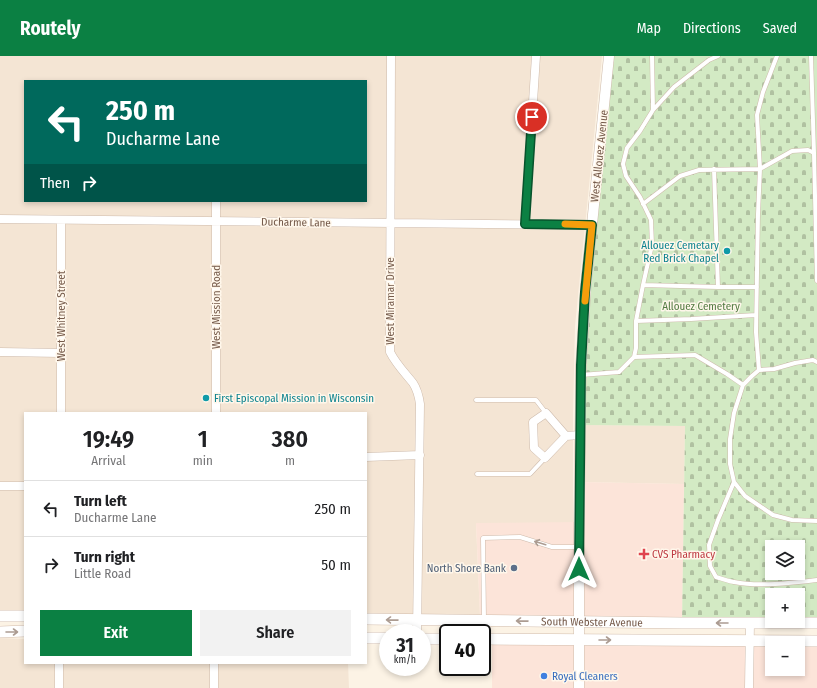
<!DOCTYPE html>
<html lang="en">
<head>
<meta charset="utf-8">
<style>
	:root { --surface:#fff; --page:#f2f2f2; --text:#202124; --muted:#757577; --line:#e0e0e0; --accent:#0b8043 }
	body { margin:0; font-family:"Fira Sans Condensed",sans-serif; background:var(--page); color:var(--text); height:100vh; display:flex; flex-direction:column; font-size:15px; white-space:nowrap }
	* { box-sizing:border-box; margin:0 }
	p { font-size:13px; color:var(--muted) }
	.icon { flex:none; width:22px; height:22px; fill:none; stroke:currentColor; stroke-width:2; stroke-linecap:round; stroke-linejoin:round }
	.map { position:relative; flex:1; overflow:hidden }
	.sheet { position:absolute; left:24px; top:356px; width:343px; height:252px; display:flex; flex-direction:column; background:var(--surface); border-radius:0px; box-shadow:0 2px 6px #0003 }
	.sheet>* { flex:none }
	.banner { position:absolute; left:24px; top:24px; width:343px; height:122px; border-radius:0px; box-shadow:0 2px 6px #0003; background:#00695c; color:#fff; overflow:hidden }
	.buttons { position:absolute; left:765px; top:484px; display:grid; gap:8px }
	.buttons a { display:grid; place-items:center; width:40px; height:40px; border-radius:0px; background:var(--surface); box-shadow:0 2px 6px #0003; font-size:20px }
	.speed { position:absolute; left:379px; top:568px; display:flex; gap:8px; font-size:20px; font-weight:700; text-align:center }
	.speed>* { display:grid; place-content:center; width:52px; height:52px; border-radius:50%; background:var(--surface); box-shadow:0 2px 6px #0003; line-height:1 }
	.speed small { font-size:10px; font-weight:400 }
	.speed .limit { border:2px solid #111; border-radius:6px; background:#fff; color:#111 }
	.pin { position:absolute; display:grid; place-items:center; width:34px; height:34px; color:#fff; margin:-17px; border:2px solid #fff; border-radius:50%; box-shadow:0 1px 4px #0007 }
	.me { position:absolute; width:44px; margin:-22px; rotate:0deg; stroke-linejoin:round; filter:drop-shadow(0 0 3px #0008) }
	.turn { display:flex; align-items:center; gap:14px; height:84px; padding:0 16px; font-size:18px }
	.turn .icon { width:52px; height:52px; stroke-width:2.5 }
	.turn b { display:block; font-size:28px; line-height:34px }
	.then { display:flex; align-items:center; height:38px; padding:0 16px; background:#0003; gap:8px; font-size:15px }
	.eta { display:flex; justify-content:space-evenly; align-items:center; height:68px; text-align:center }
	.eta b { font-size:24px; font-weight:600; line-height:28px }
	.button { display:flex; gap:8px; margin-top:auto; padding:8px 16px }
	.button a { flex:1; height:46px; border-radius:0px; background:var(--accent); color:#fff; font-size:16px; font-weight:600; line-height:46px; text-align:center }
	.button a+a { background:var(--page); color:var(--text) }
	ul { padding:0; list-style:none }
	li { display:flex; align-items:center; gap:12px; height:56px; padding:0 16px; border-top:1px solid var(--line) }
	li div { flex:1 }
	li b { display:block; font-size:15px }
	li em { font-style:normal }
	header { display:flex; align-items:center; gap:24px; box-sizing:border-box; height:56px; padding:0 20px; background:var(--accent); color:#fff }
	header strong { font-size:19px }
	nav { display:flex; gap:22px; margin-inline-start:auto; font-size:14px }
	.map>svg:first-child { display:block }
	.residential { fill:#f4e5d4; fill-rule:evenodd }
	.commercial { fill:#fce4d9; fill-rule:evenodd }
	.cemetery { fill:url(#cemetery-stones); fill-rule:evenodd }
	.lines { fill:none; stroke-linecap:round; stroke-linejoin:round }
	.service-casing { stroke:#cebbac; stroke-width:5 }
	.minor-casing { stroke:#cebbac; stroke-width:9 }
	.tertiary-casing { stroke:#cebbac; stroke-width:11 }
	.secondary-casing { stroke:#d3bdac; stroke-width:12 }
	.service { stroke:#fff; stroke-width:4 }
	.minor { stroke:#fff; stroke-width:8 }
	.tertiary { stroke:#fff; stroke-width:10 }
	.secondary { stroke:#fff; stroke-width:11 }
	.oneway { stroke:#ac9c92 }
	.route-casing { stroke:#07532c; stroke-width:10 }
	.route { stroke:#0b8043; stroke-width:7 }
	.slow { stroke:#f59e0b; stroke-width:7 }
	.culture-dot { fill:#0f9aa8; stroke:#fff7eb; stroke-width:1.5 }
	.health-dot { fill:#e0444e; stroke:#fff7eb; stroke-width:1.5 }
	.service-dot { fill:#5c6f8a; stroke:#fff7eb; stroke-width:1.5 }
	.shop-dot { fill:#3f7fe0; stroke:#fff7eb; stroke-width:1.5 }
	.labels { text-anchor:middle; stroke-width:3; stroke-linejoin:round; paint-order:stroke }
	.street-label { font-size:11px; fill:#755a4a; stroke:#fff7eb }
	.culture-label { font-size:11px; fill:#0d838f; stroke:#fff7eb; text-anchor:end }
	.park-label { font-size:11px; fill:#537b42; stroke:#fff7eb }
	.health-label { font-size:11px; fill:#be3a42; stroke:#fff7eb; text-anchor:start }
	.service-label { font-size:11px; fill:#4e5e75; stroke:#fff7eb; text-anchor:end }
	.shop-label { font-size:11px; fill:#366cbe; stroke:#fff7eb; text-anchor:start }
</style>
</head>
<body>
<header>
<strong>Routely</strong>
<nav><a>Map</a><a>Directions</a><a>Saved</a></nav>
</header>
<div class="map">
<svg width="817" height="632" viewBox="0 0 817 632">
	<defs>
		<pattern id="cemetery-stones" width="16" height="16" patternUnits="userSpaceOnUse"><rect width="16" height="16" fill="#d3eac4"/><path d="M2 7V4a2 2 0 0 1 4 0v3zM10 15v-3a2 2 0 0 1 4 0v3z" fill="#b0c1a1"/></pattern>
	</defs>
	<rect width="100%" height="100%" fill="#fcf3e5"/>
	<path class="residential" d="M 0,0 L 602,0 L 575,270 L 573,358 L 573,467 L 476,468 L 480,560 L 366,559 L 366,357 L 25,357 L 25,556 L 0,556 ZM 25,25 L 366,25 L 366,145 L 25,145 Z
		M 582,369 L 685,370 L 684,428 L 582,426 Z
		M 0,582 L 25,583 L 25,607 L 348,607 L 349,632 L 0,632 Z"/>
	<path class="commercial" d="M 579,426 L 684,428 L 682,567 L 480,560 L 476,467 L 579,466 Z
		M 492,584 L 817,585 L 817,632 L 492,632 ZM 772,587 L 798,587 L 798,613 L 772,613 Z"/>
	<path class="cemetery" d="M 609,0 L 817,0 L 817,567 L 682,567 L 685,370 L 580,369 ZM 772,491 L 798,491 L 798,517 L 772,517 ZM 772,539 L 798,539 L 798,565 L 772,565 Z"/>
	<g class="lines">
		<defs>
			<path id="service" d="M 652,0 L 653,54 L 640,75 L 627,92 L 623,108 L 626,120 L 640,141 L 651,164 L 652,189 L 643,229 L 636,265 L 691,263 L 756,259
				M 811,0 L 814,97 L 817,225
				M 653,54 L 674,31 L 709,4 L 718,0
				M 714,113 L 718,231
				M 643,148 L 680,120 L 699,114 L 760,113 L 792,95 L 808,94 L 814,97
				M 643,229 L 718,231 L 757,231
				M 636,265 L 636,292 L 634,301 L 695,299 L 727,318 L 743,329
				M 817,306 L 813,304 L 795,307 L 774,313 L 759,314 L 752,320 L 743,329 L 734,357 L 730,383 L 730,408 L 734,426 L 745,440 L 773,459 L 792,464 L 817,465
				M 759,314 L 756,276 L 758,158 L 760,113 L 757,59 L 763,36 L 777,0
				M 581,319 L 619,316 L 634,301
				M 476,344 L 536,344 L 546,357
				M 477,418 L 530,418 L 545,402
				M 734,426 L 718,464 L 709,489 L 710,510 L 716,521 C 722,523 728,525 734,526 C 758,531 792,527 817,524
				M 484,564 L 483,482 L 520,481 L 552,491 L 578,491"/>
			<path id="minor" d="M 391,0 L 390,296 C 396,308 405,317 413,327 C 417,333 419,341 420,348 L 417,577
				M 0,163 L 591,169
				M 525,168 L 536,0
				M 0,296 L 61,297
				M 61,357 L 61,164
				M 216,357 L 216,145
				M 566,380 L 546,357 L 533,366 L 534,392 L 545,402 L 566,380 L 580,379
				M 366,401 L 420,399
				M 0,430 L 25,430
				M 59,632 L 59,607
				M 214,632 L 214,607
				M 749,632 L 750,567"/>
			<path id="tertiary" d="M 579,632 L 579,481 L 581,309 L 586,228 L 609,0"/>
			<g id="secondary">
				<path d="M 0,560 L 25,560"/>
				<path id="s1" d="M 366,563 L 682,567 L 817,567"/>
				<path d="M 0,576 L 25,575"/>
				<path d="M 366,582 L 388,582"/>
				<path d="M 422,583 L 448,583"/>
				<path d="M 482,583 L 817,585"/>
			</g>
		</defs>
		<use href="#service" class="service-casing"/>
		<use href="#minor" class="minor-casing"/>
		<use href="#tertiary" class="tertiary-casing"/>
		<use href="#secondary" class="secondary-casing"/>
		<use href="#service" class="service"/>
		<use href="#minor" class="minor"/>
		<use href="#tertiary" class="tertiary"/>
		<use href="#secondary" class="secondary"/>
	</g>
	<defs><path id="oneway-shaft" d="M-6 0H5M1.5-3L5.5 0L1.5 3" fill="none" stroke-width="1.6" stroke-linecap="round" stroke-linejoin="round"/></defs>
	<g class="oneway">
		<use href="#oneway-shaft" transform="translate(540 487) rotate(-163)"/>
		<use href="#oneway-shaft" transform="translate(392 564) rotate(-179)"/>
		<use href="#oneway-shaft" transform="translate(522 565) rotate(-179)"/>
		<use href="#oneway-shaft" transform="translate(722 567) rotate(-180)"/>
		<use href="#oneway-shaft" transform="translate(12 576)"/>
		<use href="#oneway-shaft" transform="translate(605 584)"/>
	</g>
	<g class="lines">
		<defs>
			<path id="route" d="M 532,61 L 525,168 L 592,169 L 585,236 L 581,309 L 579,513"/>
		</defs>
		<use href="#route" class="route-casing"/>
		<use href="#route" class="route"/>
		<path class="slow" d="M 565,168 L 592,169 L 585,245"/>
	</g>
	<g class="culture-dot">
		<circle cx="727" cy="195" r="4"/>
		<circle cx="206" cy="342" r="4"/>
	</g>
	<path class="health-dot" d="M642 492h4v4h4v4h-4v4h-4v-4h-4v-4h4z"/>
	<circle class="service-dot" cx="514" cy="512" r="4"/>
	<circle class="shop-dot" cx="544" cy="620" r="4"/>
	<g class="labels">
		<g class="street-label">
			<text transform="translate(599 100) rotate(-84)" y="4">West Allouez Avenue</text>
			<text transform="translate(296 166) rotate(1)" y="4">Ducharme Lane</text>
			<text transform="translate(390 245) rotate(-90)" y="4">West Miramar Drive</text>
			<text transform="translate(216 251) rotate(-90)" y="4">West Mission Road</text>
			<text transform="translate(61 260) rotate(-90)" y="4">West Whitney Street</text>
			<text dy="4" stroke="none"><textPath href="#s1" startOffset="226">South Webster Avenue</textPath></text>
		</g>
		<g class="culture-label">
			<text x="719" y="193">Allouez Cemetary<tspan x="719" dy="13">Red Brick Chapel</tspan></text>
			<text x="214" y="346" text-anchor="start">First Episcopal Mission in Wisconsin</text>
		</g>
		<g class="park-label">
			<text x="701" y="254">Allouez Cemetery</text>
		</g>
		<g class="health-label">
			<text x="652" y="502">CVS Pharmacy</text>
		</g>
		<g class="service-label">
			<text x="506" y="516">North Shore Bank</text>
		</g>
		<g class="shop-label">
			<text x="552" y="624">Royal Cleaners</text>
		</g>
	</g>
</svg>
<div class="buttons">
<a><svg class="icon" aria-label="layers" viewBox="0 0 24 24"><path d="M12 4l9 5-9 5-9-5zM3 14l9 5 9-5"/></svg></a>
<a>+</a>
<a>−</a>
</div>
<div class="speed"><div>31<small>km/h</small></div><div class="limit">40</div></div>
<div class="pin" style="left:532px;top:61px;background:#d93025"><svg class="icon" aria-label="arrive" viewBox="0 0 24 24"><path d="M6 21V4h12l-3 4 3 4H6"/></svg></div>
<svg class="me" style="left:579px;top:513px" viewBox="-20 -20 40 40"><path d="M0-17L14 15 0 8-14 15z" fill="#0b8043" stroke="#fff" stroke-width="4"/></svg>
<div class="banner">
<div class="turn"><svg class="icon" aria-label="left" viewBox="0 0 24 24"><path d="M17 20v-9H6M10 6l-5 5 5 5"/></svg><div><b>250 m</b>Ducharme Lane</div></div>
<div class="then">Then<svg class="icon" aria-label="right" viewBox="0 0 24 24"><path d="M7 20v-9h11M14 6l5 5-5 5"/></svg></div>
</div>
<section class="sheet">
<div class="eta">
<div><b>19:49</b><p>Arrival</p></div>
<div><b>1</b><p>min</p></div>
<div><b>380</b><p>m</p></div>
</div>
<ul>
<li><svg class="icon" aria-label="left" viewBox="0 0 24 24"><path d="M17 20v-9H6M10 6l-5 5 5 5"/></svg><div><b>Turn left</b><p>Ducharme Lane</p></div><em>250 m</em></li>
<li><svg class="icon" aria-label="right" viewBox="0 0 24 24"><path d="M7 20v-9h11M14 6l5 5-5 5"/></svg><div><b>Turn right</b><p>Little Road</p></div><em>50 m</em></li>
</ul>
<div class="button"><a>Exit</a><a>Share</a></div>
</section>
</div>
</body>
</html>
